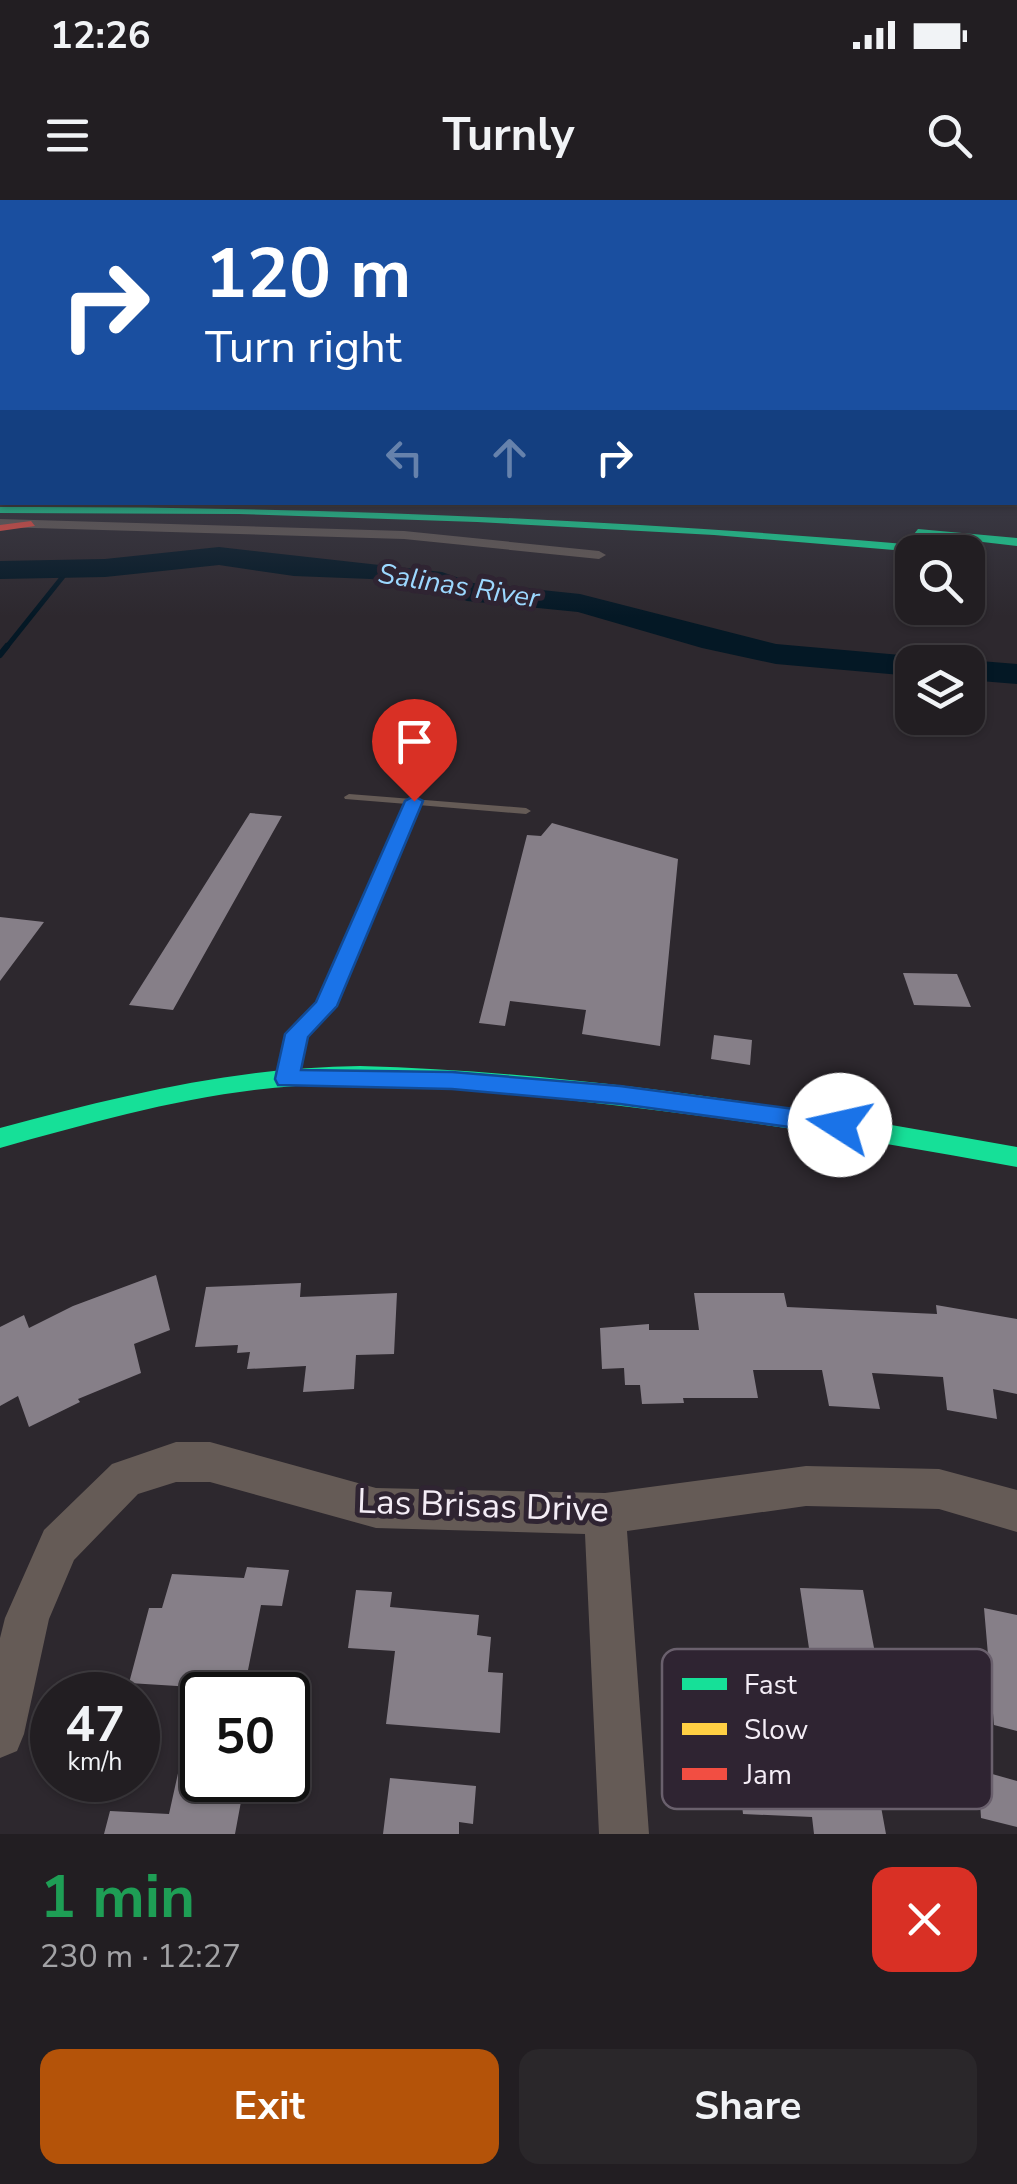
<!DOCTYPE html>
<html lang="en">
<head>
<meta charset="utf-8">
<style>
	:root { --surface:#221e22; --page:#2a272a; --text:#f1f3f6; --muted:#a2a2a5; --line:#3f3c40; --accent:#b45309 }
	body { margin:0; font-family:"Nunito Sans",sans-serif; background:var(--page); color:var(--text); height:100vh; display:flex; flex-direction:column; font-size:38px; white-space:nowrap }
	* { box-sizing:border-box; margin:0 }
	p { font-size:32px; color:var(--muted) }
	.icon { flex:none; width:55px; height:55px; fill:none; stroke:currentColor; stroke-width:2; stroke-linecap:round; stroke-linejoin:round }
	.map { position:relative; height:1634px; overflow:hidden }
	.drawer { display:flex; flex-direction:column; background:var(--surface); flex:1 }
	.drawer>* { flex:none }
	.guide { position:absolute; left:0px; top:0px; width:1018px; height:305px; box-shadow:0 2px 8px #0004,0 0 0 2px var(--line); background:#1a4fa0; color:#fff; overflow:hidden }
	.fabs { position:absolute; left:895px; top:335px; display:grid; gap:20px }
	.fabs a { display:grid; place-items:center; width:90px; height:90px; border-radius:20px; background:var(--surface); box-shadow:0 2px 8px #0004,0 0 0 2px var(--line); font-size:50px }
	.speed { position:absolute; left:30px; top:1472px; display:flex; gap:20px; font-size:50px; font-weight:700; text-align:center }
	.speed>* { display:grid; place-content:center; width:130px; height:130px; border-radius:50%; background:var(--surface); box-shadow:0 2px 8px #0004,0 0 0 2px var(--line); line-height:1 }
	.speed small { font-size:25px; font-weight:400 }
	.speed .limit { border:5px solid #111; border-radius:15px; background:#fff; color:#111 }
	.pin { position:absolute; display:grid; place-items:center; width:85px; height:85px; color:#fff; margin:-102px -42px; border-radius:50% 50% 50% 0; rotate:-45deg; box-shadow:0 0 10px #0007 }
	.pin .icon { rotate:45deg }
	.me { position:absolute; width:110px; margin:-55px; rotate:280deg; stroke-linejoin:round; filter:drop-shadow(0 0 8px #0008) }
	.turn { display:flex; align-items:center; gap:35px; height:210px; padding:0 40px; font-size:45px }
	.turn .icon { width:130px; height:130px; stroke-width:2.5 }
	.turn b { display:block; font-size:70px; line-height:85px }
	.lanes { display:flex; align-items:center; height:95px; padding:0 40px; background:#0003; justify-content:center; gap:50px; direction:ltr }
	.lanes .off { opacity:.35 }
	.round { display:grid; place-items:center; flex:none; width:105px; height:105px; border-radius:20px; background:var(--page) }
	.headline { display:flex; align-items:center; justify-content:space-between; height:170px; padding:0 40px }
	h1 { font-size:60px; font-weight:700; line-height:75px; color:#1e9e55 }
	.cta { display:flex; gap:20px; margin-top:auto; padding:20px 40px }
	.cta a { flex:1; height:115px; border-radius:20px; background:var(--accent); color:#fff; font-size:40px; font-weight:700; line-height:115px; text-align:center }
	.cta a+a { background:var(--page); color:var(--text) }
	.status { display:flex; justify-content:space-between; align-items:center; height:70px; padding:0 50px; background:var(--surface); direction:ltr }
	.status svg { height:28px; fill:currentColor }
	header { display:flex; justify-content:space-between; align-items:center; height:130px; padding:0 40px; background:var(--surface); font-size:45px; font-weight:700 }
	.map>svg:first-child { display:block }
	.water { fill:#041825 }
	.lines { fill:none; stroke-linecap:round; stroke-linejoin:round }
	.stream-far1 { stroke:#041825; stroke-width:5 }
	.stream { stroke:#041825; stroke-width:6 }
	.river { fill:#041825; fill-rule:evenodd }
	.building { fill:#867f88 }
	.lane { fill:#655b56; fill-rule:evenodd }
	.street { fill:#655b56; fill-rule:evenodd }
	.fast { fill:#16e098; fill-rule:evenodd }
	.slow { fill:#ffcf43; fill-rule:evenodd }
	.jam { fill:#f24e42; fill-rule:evenodd }
	.route { fill:#1a73e8; stroke:#114b97; stroke-width:2.5 }
	.labels { text-anchor:middle; stroke-width:10; stroke-linejoin:round; paint-order:stroke }
	.far-water-label { font-size:28px; font-style:italic; fill:#9cd8ff; stroke:#2f2432 }
	.near-street-label { font-size:35px; fill:#f4edf6; stroke:#2f2432 }
	.key { fill:#2f2432; stroke:#6a606d; stroke-width:2.5 }
	.key-label { font-size:28px; fill:#f4edf6 }
</style>
</head>
<body>
<div class="status"><b>12:26</b><svg viewBox="0 0 49 12"><path d="M0 12V9h3v3zM5 12V6h3v6zM10 12V3h3v9zM15 12V0h3v12zM26 1h20v11H26zM47 4h2v5h-2z"/></svg></div>
<header><svg class="icon" aria-label="menu" viewBox="0 0 24 24"><path d="M4 6h16M4 12h16M4 18h16"/></svg>Turnly<svg class="icon" aria-label="search" viewBox="0 0 24 24"><circle cx="10" cy="10" r="6"/><path d="M15 15l6 6"/></svg></header>
<div class="map">
<svg width="1017" height="1634" viewBox="0 0 1017 1634">
	<rect width="100%" height="100%" fill="#2d282e"/>
	<path class="water" d="M 714,441 C 749,441 801,443 829,465 C 791,469 750,454 714,441 Z"/>
	<g class="lines">
		<path class="stream-far1" d="M 5,449 L 69,369"/>
		<path class="stream" d="M 0,455 L 7,446"/>
		<path class="river" d="M 219,347 L 442,372 L 473,383 L 580,394 L 776,444 L 912,456 L 927,462 L 912,462 L 912,476 L 776,464 L 702,448 L 578,412 L 467,401 L 435,389 L 371,379 L 294,376 L 219,365 L 105,377 L 0,379 L 0,361 L 105,359 Z
			M 968,460 L 1017,464 L 1017,484 L 968,480 L 968,462 L 957,462 Z"/>
	</g>
	<path class="building" d="M 250,613 L 282,616 L 173,810 L 129,805 Z
		M 552,623 L 678,659 L 660,846 L 582,834 L 586,810 L 510,801 L 505,826 L 479,823 L 527,635 L 541,636 Z
		M 0,717 L 44,722 L 0,781 Z
		M 903,773 L 957,774 L 971,807 L 914,805 Z
		M 714,835 L 752,840 L 750,865 L 711,859 Z
		M 156,1075 L 170,1130 L 134,1144 L 141,1173 L 78,1199 L 80,1202 L 29,1227 L 18,1196 L 0,1206 L 0,1127 L 24,1115 L 29,1128 L 73,1106 Z
		M 301,1083 L 300,1097 L 397,1093 L 394,1154 L 356,1155 L 354,1189 L 303,1192 L 306,1166 L 247,1169 L 250,1152 L 237,1153 L 238,1145 L 195,1147 L 206,1087 Z
		M 694,1093 L 784,1093 L 787,1107 L 937,1114 L 936,1105 L 1017,1119 L 1017,1194 L 993,1189 L 997,1219 L 947,1210 L 943,1177 L 872,1173 L 880,1209 L 829,1206 L 822,1170 L 753,1170 L 758,1198 L 683,1198 L 684,1203 L 642,1204 L 640,1185 L 625,1185 L 624,1168 L 602,1169 L 600,1128 L 649,1124 L 649,1130 L 699,1130 Z
		M 247,1367 L 289,1370 L 282,1406 L 261,1405 L 247,1475 L 228,1474 L 225,1489 L 129,1483 L 149,1408 L 162,1408 L 172,1374 L 244,1378 Z
		M 800,1388 L 863,1390 L 875,1453 L 901,1454 L 914,1515 L 864,1513 L 886,1634 L 814,1634 L 812,1617 L 743,1614 L 736,1550 L 758,1551 L 747,1452 L 810,1455 Z
		M 356,1390 L 392,1392 L 390,1407 L 479,1415 L 477,1435 L 491,1437 L 488,1472 L 503,1473 L 500,1533 L 386,1524 L 395,1451 L 348,1448 Z
		M 984,1408 L 1017,1415 L 1017,1531 L 994,1525 Z
		M 192,1510 L 202,1511 L 202,1580 L 245,1580 L 235,1634 L 104,1634 L 110,1611 L 169,1614 Z
		M 978,1570 L 1017,1581 L 1017,1627 L 981,1618 Z
		M 390,1578 L 476,1586 L 473,1624 L 459,1622 L 459,1634 L 383,1634 Z"/>
	<g class="lines">
		<path class="lane" d="M 349,594 L 526,608 L 531,611 L 526,614 L 418,605 L 332,806 L 304,836 L 294,879 L 292,883 L 282,883 L 280,879 L 290,834 L 319,804 L 407,604 L 345,599 L 344,597 Z"/>
		<path class="street" d="M 0,210 L 2,210 L 2,216 L 0,216 Z
			M 1015,221 L 1017,221 L 1017,229 L 1015,229 Z
			M 0,319 L 404,331 L 599,351 L 606,355 L 599,359 L 404,339 L 0,327 Z
			M 176,1242 L 210,1242 L 376,1288 L 605,1293 L 806,1266 L 939,1269 L 1017,1290 L 1017,1332 L 939,1309 L 806,1306 L 627,1331 L 649,1634 L 599,1634 L 585,1334 L 376,1328 L 210,1282 L 176,1282 L 138,1294 L 74,1360 L 49,1419 L 24,1534 L 17,1551 L 0,1558 L 0,1438 L 5,1418 L 44,1330 L 112,1264 Z"/>
		<path class="fast" d="M 0,307 C 318,306 635,320 952,348 L 958,352 L 918,352 L 714,335 L 477,322 L 239,314 L 0,313 Z
			M 918,329 L 1017,338 L 1017,346 L 914,334 Z
			M 360,866 C 580,872 801,908 1017,947 L 1017,967 C 868,939 719,916 568,900 C 478,890 386,879 296,886 C 195,893 97,921 0,948 L 0,928 C 119,896 237,867 360,866 Z"/>
		<path class="slow" d="M 1015,253 L 1017,253 L 1017,259 L 1015,259 Z
			M 0,274 L 2,274 L 2,280 L 0,280 Z"/>
		<path class="jam" d="M 31,321 L 35,326 L 0,331 L 0,325 Z"/>
	</g>
	<linearGradient id="sky" x2="0" y2="1"><stop stop-color="#191619"/><stop offset="0.45" stop-color="#464857"/><stop offset="1" stop-color="#464857" stop-opacity="0"/></linearGradient>
	<rect width="1017" height="417" fill="url(#sky)"/>
	<path class="route" d="M 414,596 L 423,601 L 337,806 L 308,837 L 301,870 L 452,872 L 620,886 L 840,915 L 849,918 L 853,925 L 849,932 L 840,934 L 620,904 L 452,889 L 278,885 L 275,879 L 285,834 L 316,802 L 405,601 Z"/>
	<g class="labels">
		<g class="far-water-label">
			<text transform="translate(459 385) rotate(9)" y="10">Salinas River</text>
		</g>
		<g class="near-street-label">
			<text transform="translate(483 1305) rotate(2)" y="12">Las Brisas Drive</text>
		</g>
	</g>
	<rect x="662" y="1449" width="330" height="160" rx="15" class="key"/>
	<rect x="682" y="1478" width="45" height="12" fill="#16e098"/>
	<rect x="682" y="1523" width="45" height="12" fill="#ffcf43"/>
	<rect x="682" y="1568" width="45" height="12" fill="#f24e42"/>
	<g class="key-label">
		<text x="744" y="1494">Fast</text>
		<text x="744" y="1539">Slow</text>
		<text x="744" y="1584">Jam</text>
	</g>
</svg>
<div class="fabs">
<a><svg class="icon" aria-label="search" viewBox="0 0 24 24"><circle cx="10" cy="10" r="6"/><path d="M15 15l6 6"/></svg></a>
<a><svg class="icon" aria-label="layers" viewBox="0 0 24 24"><path d="M12 4l9 5-9 5-9-5zM3 14l9 5 9-5"/></svg></a>
</div>
<div class="speed"><div>47<small>km/h</small></div><div class="limit">50</div></div>
<div class="pin" style="left:414px;top:601px;background:#d93025"><svg class="icon" aria-label="arrive" viewBox="0 0 24 24"><path d="M6 21V4h12l-3 4 3 4H6"/></svg></div>
<svg class="me" style="left:840px;top:925px" viewBox="-20 -20 40 40"><circle r="19" fill="#fff"/><path d="M0-13L10 11 0 6-10 11z" fill="#1a73e8"/></svg>
<div class="guide">
<div class="turn"><svg class="icon" aria-label="right" viewBox="0 0 24 24"><path d="M7 20v-9h11M14 6l5 5-5 5"/></svg><div><b>120 m</b>Turn right</div></div>
<div class="lanes"><svg class="icon off" aria-label="left" viewBox="0 0 24 24"><path d="M17 20v-9H6M10 6l-5 5 5 5"/></svg><svg class="icon off" aria-label="ahead" viewBox="0 0 24 24"><path d="M12 20V5M6 11l6-6 6 6"/></svg><svg class="icon" aria-label="right" viewBox="0 0 24 24"><path d="M7 20v-9h11M14 6l5 5-5 5"/></svg></div>
</div>
</div>
<section class="drawer">
<div class="headline"><div><h1>1 min</h1><p>230 m · 12:27</p></div><a class="round" style="background:#d93025;color:#fff"><svg class="icon" aria-label="close" viewBox="0 0 24 24"><path d="M6 6l12 12M18 6L6 18"/></svg></a></div>
<div class="cta"><a>Exit</a><a>Share</a></div>
</section>
</body>
</html>
